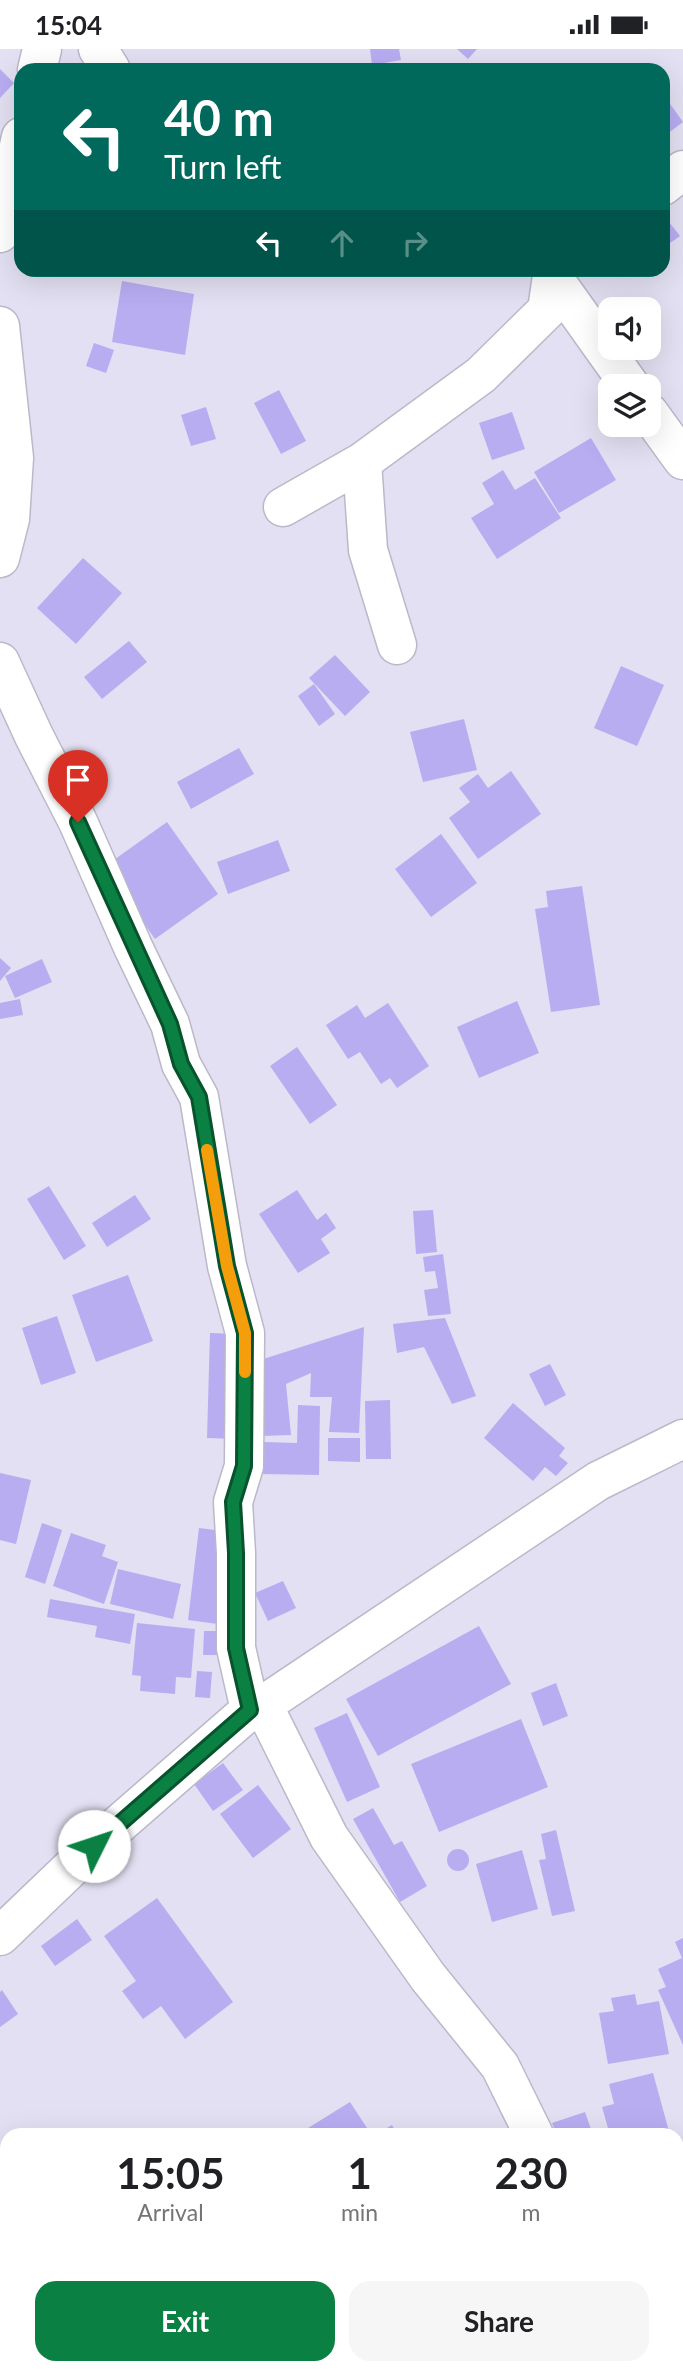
<!DOCTYPE html>
<html lang="en">
<head>
<meta charset="utf-8">
<style>
	:root { --surface:#fff; --page:#f6f6f6; --text:#202124; --muted:#757577; --accent:#0b8043 }
	body { margin:0; font-family:Lato,sans-serif; background:var(--page); color:var(--text); height:100vh; display:flex; flex-direction:column; font-size:26px; white-space:nowrap }
	* { box-sizing:border-box; margin:0 }
	p { font-size:23px; color:var(--muted) }
	.icon { flex:none; width:38px; height:38px; fill:none; stroke:currentColor; stroke-width:2; stroke-linecap:round; stroke-linejoin:round }
	.map { position:relative; flex:1; overflow:hidden }
	.side { position:absolute; left:0px; top:2079px; width:684px; height:247px; display:flex; flex-direction:column; background:var(--surface); border-radius:21px 21px 0 0; box-shadow:0 7px 28px #0002 }
	.side>* { flex:none }
	.hud { position:absolute; left:14px; top:14px; width:656px; height:214px; border-radius:21px; box-shadow:0 7px 28px #0002; background:#00695c; color:#fff; overflow:hidden }
	.tools { position:absolute; left:598px; top:248px; display:grid; gap:14px }
	.tools a { display:grid; place-items:center; width:63px; height:63px; border-radius:14px; background:var(--surface); box-shadow:0 7px 28px #0002; font-size:35px }
	.pin { position:absolute; display:grid; place-items:center; width:60px; height:60px; color:#fff; margin:-72px -30px; border-radius:50% 50% 50% 0; rotate:-45deg; box-shadow:0 0 7px #0007 }
	.pin .icon { rotate:45deg }
	.me { position:absolute; width:77px; margin:-38px; rotate:49deg; stroke-linejoin:round; filter:drop-shadow(0 0 5px #0008) }
	.turn { display:flex; align-items:center; gap:24px; height:147px; padding:0 35px; font-size:32px }
	.turn .icon { width:91px; height:91px; stroke-width:2.5 }
	.turn b { display:block; font-size:49px; line-height:60px }
	.lanes { display:flex; align-items:center; height:66px; padding:0 35px; background:#0003; justify-content:center; gap:35px; direction:ltr }
	.lanes .off { opacity:.35 }
	.eta { display:flex; justify-content:space-evenly; align-items:center; height:119px; text-align:center }
	.eta b { font-size:42px; font-weight:700; line-height:49px }
	.action { display:flex; gap:14px; margin-top:auto; padding:14px 35px }
	.action a { flex:1; height:80px; border-radius:21px; background:var(--accent); color:#fff; font-size:28px; font-weight:700; line-height:80px; text-align:center }
	.action a+a { background:var(--page); color:var(--text) }
	.status { display:flex; justify-content:space-between; align-items:center; height:49px; padding:0 35px; background:var(--surface); direction:ltr }
	.status svg { height:19px; fill:currentColor }
	.map>svg:first-child { display:block }
	.building { fill:#b9adf2 }
	.lines { fill:none; stroke-linecap:round; stroke-linejoin:round }
	.minor-casing { stroke:#bbb8ca; stroke-width:41 }
	.minor { stroke:#fff; stroke-width:38 }
	.route-casing { stroke:#07532c; stroke-width:18 }
	.route { stroke:#0b8043; stroke-width:12 }
	.slow { stroke:#f59e0b; stroke-width:12 }
</style>
</head>
<body>
<div class="status"><b>15:04</b><svg viewBox="0 0 49 12"><path d="M0 12V9h3v3zM5 12V6h3v6zM10 12V3h3v9zM15 12V0h3v12zM26 1h20v11H26zM47 4h2v5h-2z"/></svg></div>
<div class="map">
<svg width="683" height="2325" viewBox="0 0 683 2325">
	<rect width="100%" height="100%" fill="#e2e0f2"/>
	<path class="building" d="M 370,0 L 399,0 L 401,11 L 372,16 Z
		M 457,0 L 477,0 L 468,10 Z
		M 0,20 L 14,34 L 0,49 Z
		M 663,45 L 683,73 L 663,88 Z
		M 666,169 L 680,187 L 663,199 L 663,171 Z
		M 122,232 L 194,245 L 185,306 L 112,293 Z
		M 94,294 L 114,301 L 106,324 L 86,317 Z
		M 279,341 L 306,392 L 281,405 L 254,354 Z
		M 206,358 L 216,390 L 191,397 L 181,366 Z
		M 512,363 L 525,400 L 492,411 L 479,374 Z
		M 591,389 L 616,431 L 559,464 L 534,423 Z
		M 503,421 L 515,441 L 535,429 L 561,469 L 497,510 L 471,469 L 494,455 L 482,434 Z
		M 83,509 L 122,544 L 76,595 L 37,559 Z
		M 129,592 L 147,613 L 102,650 L 84,628 Z
		M 335,606 L 370,643 L 345,667 L 309,629 Z
		M 621,617 L 664,636 L 637,697 L 594,679 Z
		M 314,635 L 335,665 L 319,677 L 298,647 Z
		M 464,670 L 477,721 L 423,733 L 410,683 Z
		M 239,699 L 254,725 L 191,760 L 177,733 Z
		M 511,722 L 541,765 L 478,810 L 449,769 L 470,753 L 459,739 L 478,725 L 488,739 Z
		M 167,773 L 218,845 L 155,890 L 104,818 Z
		M 441,785 L 477,834 L 431,868 L 395,820 Z
		M 278,791 L 290,822 L 228,845 L 217,813 Z
		M 582,837 L 600,956 L 551,963 L 535,860 L 548,858 L 546,842 Z
		M 0,909 L 11,919 L 0,932 Z
		M 42,910 L 52,933 L 15,949 L 5,927 Z
		M 20,950 L 23,966 L 0,970 L 0,954 Z
		M 517,952 L 539,1004 L 479,1029 L 457,978 Z
		M 388,954 L 429,1017 L 397,1039 L 390,1029 L 381,1035 L 360,1003 L 348,1010 L 326,976 L 357,956 L 365,969 Z
		M 297,998 L 337,1056 L 310,1075 L 270,1017 Z
		M 49,1137 L 86,1197 L 64,1211 L 27,1150 Z
		M 297,1141 L 317,1171 L 326,1164 L 336,1179 L 321,1190 L 330,1204 L 298,1224 L 259,1165 Z
		M 135,1146 L 151,1170 L 107,1198 L 92,1174 Z
		M 433,1161 L 437,1203 L 416,1205 L 413,1162 Z
		M 443,1205 L 451,1265 L 428,1267 L 424,1241 L 438,1239 L 435,1222 L 425,1223 L 423,1208 Z
		M 128,1226 L 153,1292 L 96,1313 L 72,1246 Z
		M 57,1267 L 76,1324 L 41,1336 L 22,1279 Z
		M 445,1269 L 476,1347 L 452,1355 L 424,1298 L 397,1304 L 393,1275 Z
		M 364,1278 L 359,1384 L 329,1383 L 332,1348 L 310,1348 L 311,1324 L 286,1335 L 291,1386 L 262,1387 L 260,1311 Z
		M 210,1284 L 240,1285 L 237,1390 L 207,1389 Z
		M 550,1315 L 566,1346 L 545,1357 L 529,1325 Z
		M 390,1351 L 391,1410 L 366,1410 L 365,1352 Z
		M 513,1354 L 565,1399 L 559,1407 L 568,1414 L 556,1427 L 545,1418 L 533,1432 L 484,1389 Z
		M 298,1356 L 320,1357 L 319,1426 L 263,1425 L 264,1393 L 297,1394 Z
		M 328,1389 L 360,1389 L 360,1413 L 328,1412 Z
		M 0,1424 L 31,1431 L 16,1495 L 0,1491 Z
		M 42,1474 L 62,1481 L 45,1535 L 25,1528 Z
		M 199,1479 L 231,1483 L 218,1575 L 188,1571 Z
		M 71,1484 L 106,1496 L 102,1507 L 118,1513 L 104,1555 L 53,1537 Z
		M 118,1520 L 181,1535 L 173,1570 L 110,1555 Z
		M 283,1532 L 296,1559 L 268,1572 L 255,1544 Z
		M 50,1550 L 135,1565 L 130,1595 L 95,1588 L 97,1577 L 47,1568 Z
		M 137,1574 L 195,1580 L 191,1629 L 176,1628 L 175,1645 L 140,1642 L 141,1627 L 132,1626 Z
		M 479,1577 L 511,1635 L 378,1707 L 346,1650 Z
		M 204,1582 L 220,1582 L 219,1606 L 203,1606 Z
		M 197,1622 L 212,1623 L 210,1649 L 195,1648 Z
		M 556,1634 L 568,1667 L 543,1677 L 531,1644 Z
		M 347,1664 L 380,1738 L 347,1753 L 314,1679 Z
		M 521,1670 L 548,1738 L 439,1783 L 411,1715 Z
		M 223,1714 L 243,1741 L 213,1762 L 194,1735 Z
		M 258,1736 L 291,1780 L 253,1809 L 220,1765 Z
		M 373,1759 L 394,1796 L 402,1792 L 427,1837 L 400,1853 L 353,1770 Z
		M 556,1781 L 575,1862 L 552,1867 L 539,1811 L 546,1810 L 541,1785 Z
		M447 1811a11 11 0 1 1 22 0a11 11 0 1 1-22 0Z
		M 522,1801 L 538,1860 L 492,1873 L 476,1815 Z
		M 157,1849 L 233,1953 L 185,1990 L 161,1957 L 143,1970 L 122,1942 L 136,1932 L 104,1887 Z
		M 77,1870 L 92,1891 L 55,1917 L 41,1897 Z
		M 683,1889 L 683,1996 L 658,1941 L 666,1938 L 658,1920 L 682,1909 L 675,1893 Z
		M 2,1941 L 18,1965 L 0,1978 L 0,1943 Z
		M 635,1945 L 637,1956 L 659,1952 L 669,2005 L 608,2015 L 599,1964 L 614,1962 L 611,1949 Z
		M 653,2024 L 670,2086 L 610,2086 L 602,2058 L 614,2055 L 609,2035 Z
		M 350,2053 L 369,2082 L 362,2086 L 302,2086 L 300,2084 Z
		M 585,2063 L 593,2086 L 557,2086 L 552,2074 Z
		M 392,2076 L 397,2086 L 375,2086 Z
		M 602,2319 L 620,2319 L 623,2325 L 587,2325 Z"/>
	<g class="lines">
		<defs>
			<path id="minor" d="M 98,0 L 111,21
				M 37,21 L 42,0
				M 663,137 L 683,121
				M 0,184 L 21,88
				M 0,277 L 14,409 L 10,470 L 0,509
				M 649,364 L 683,411
				M 362,413 L 368,501 L 397,596
				M 283,458 L 362,413 L 481,326 L 547,261 L 552,227 L 631,338
				M 0,613 L 34,687 L 78,773 L 133,898 L 170,975 L 181,1015 L 199,1048 L 227,1217 L 245,1284 L 244,1417 L 233,1453 L 236,1504 L 236,1599 L 250,1661
				M 263,1656 L 329,1788 L 428,1928 L 500,2017 L 534,2086
				M 0,1887 L 94,1797 L 250,1661 L 263,1656 L 598,1432 L 683,1390
				M 0,2151 L 7,2156
				M 218,2319 L 222,2325
				M 657,2319 L 660,2325"/>
		</defs>
		<use href="#minor" class="minor-casing"/>
		<use href="#minor" class="minor"/>
	</g>
	<g class="lines">
		<defs>
			<path id="route" d="M 78,773 L 170,975 L 181,1015 L 199,1048 L 227,1217 L 245,1284 L 244,1417 L 233,1453 L 236,1504 L 236,1599 L 250,1661 L 94,1797"/>
		</defs>
		<use href="#route" class="route-casing"/>
		<use href="#route" class="route"/>
		<path class="slow" d="M 207,1101 L 227,1217 L 245,1284 L 245,1323"/>
	</g>
</svg>
<div class="tools">
<a><svg class="icon" aria-label="sound" viewBox="0 0 24 24"><path d="M4 9h4l5-4v14l-5-4H4zM17 9q2 3 0 6"/></svg></a>
<a><svg class="icon" aria-label="layers" viewBox="0 0 24 24"><path d="M12 4l9 5-9 5-9-5zM3 14l9 5 9-5"/></svg></a>
</div>
<div class="pin" style="left:78px;top:773px;background:#d93025"><svg class="icon" aria-label="arrive" viewBox="0 0 24 24"><path d="M6 21V4h12l-3 4 3 4H6"/></svg></div>
<svg class="me" style="left:94px;top:1797px" viewBox="-20 -20 40 40"><circle r="19" fill="#fff"/><path d="M0-13L10 11 0 6-10 11z" fill="#0b8043"/></svg>
<div class="hud">
<div class="turn"><svg class="icon" aria-label="left" viewBox="0 0 24 24"><path d="M17 20v-9H6M10 6l-5 5 5 5"/></svg><div><b>40 m</b>Turn left</div></div>
<div class="lanes"><svg class="icon" aria-label="left" viewBox="0 0 24 24"><path d="M17 20v-9H6M10 6l-5 5 5 5"/></svg><svg class="icon off" aria-label="ahead" viewBox="0 0 24 24"><path d="M12 20V5M6 11l6-6 6 6"/></svg><svg class="icon off" aria-label="right" viewBox="0 0 24 24"><path d="M7 20v-9h11M14 6l5 5-5 5"/></svg></div>
</div>
<section class="side">
<div class="eta">
<div><b>15:05</b><p>Arrival</p></div>
<div><b>1</b><p>min</p></div>
<div><b>230</b><p>m</p></div>
</div>
<div class="action"><a>Exit</a><a>Share</a></div>
</section>
</div>
</body>
</html>
